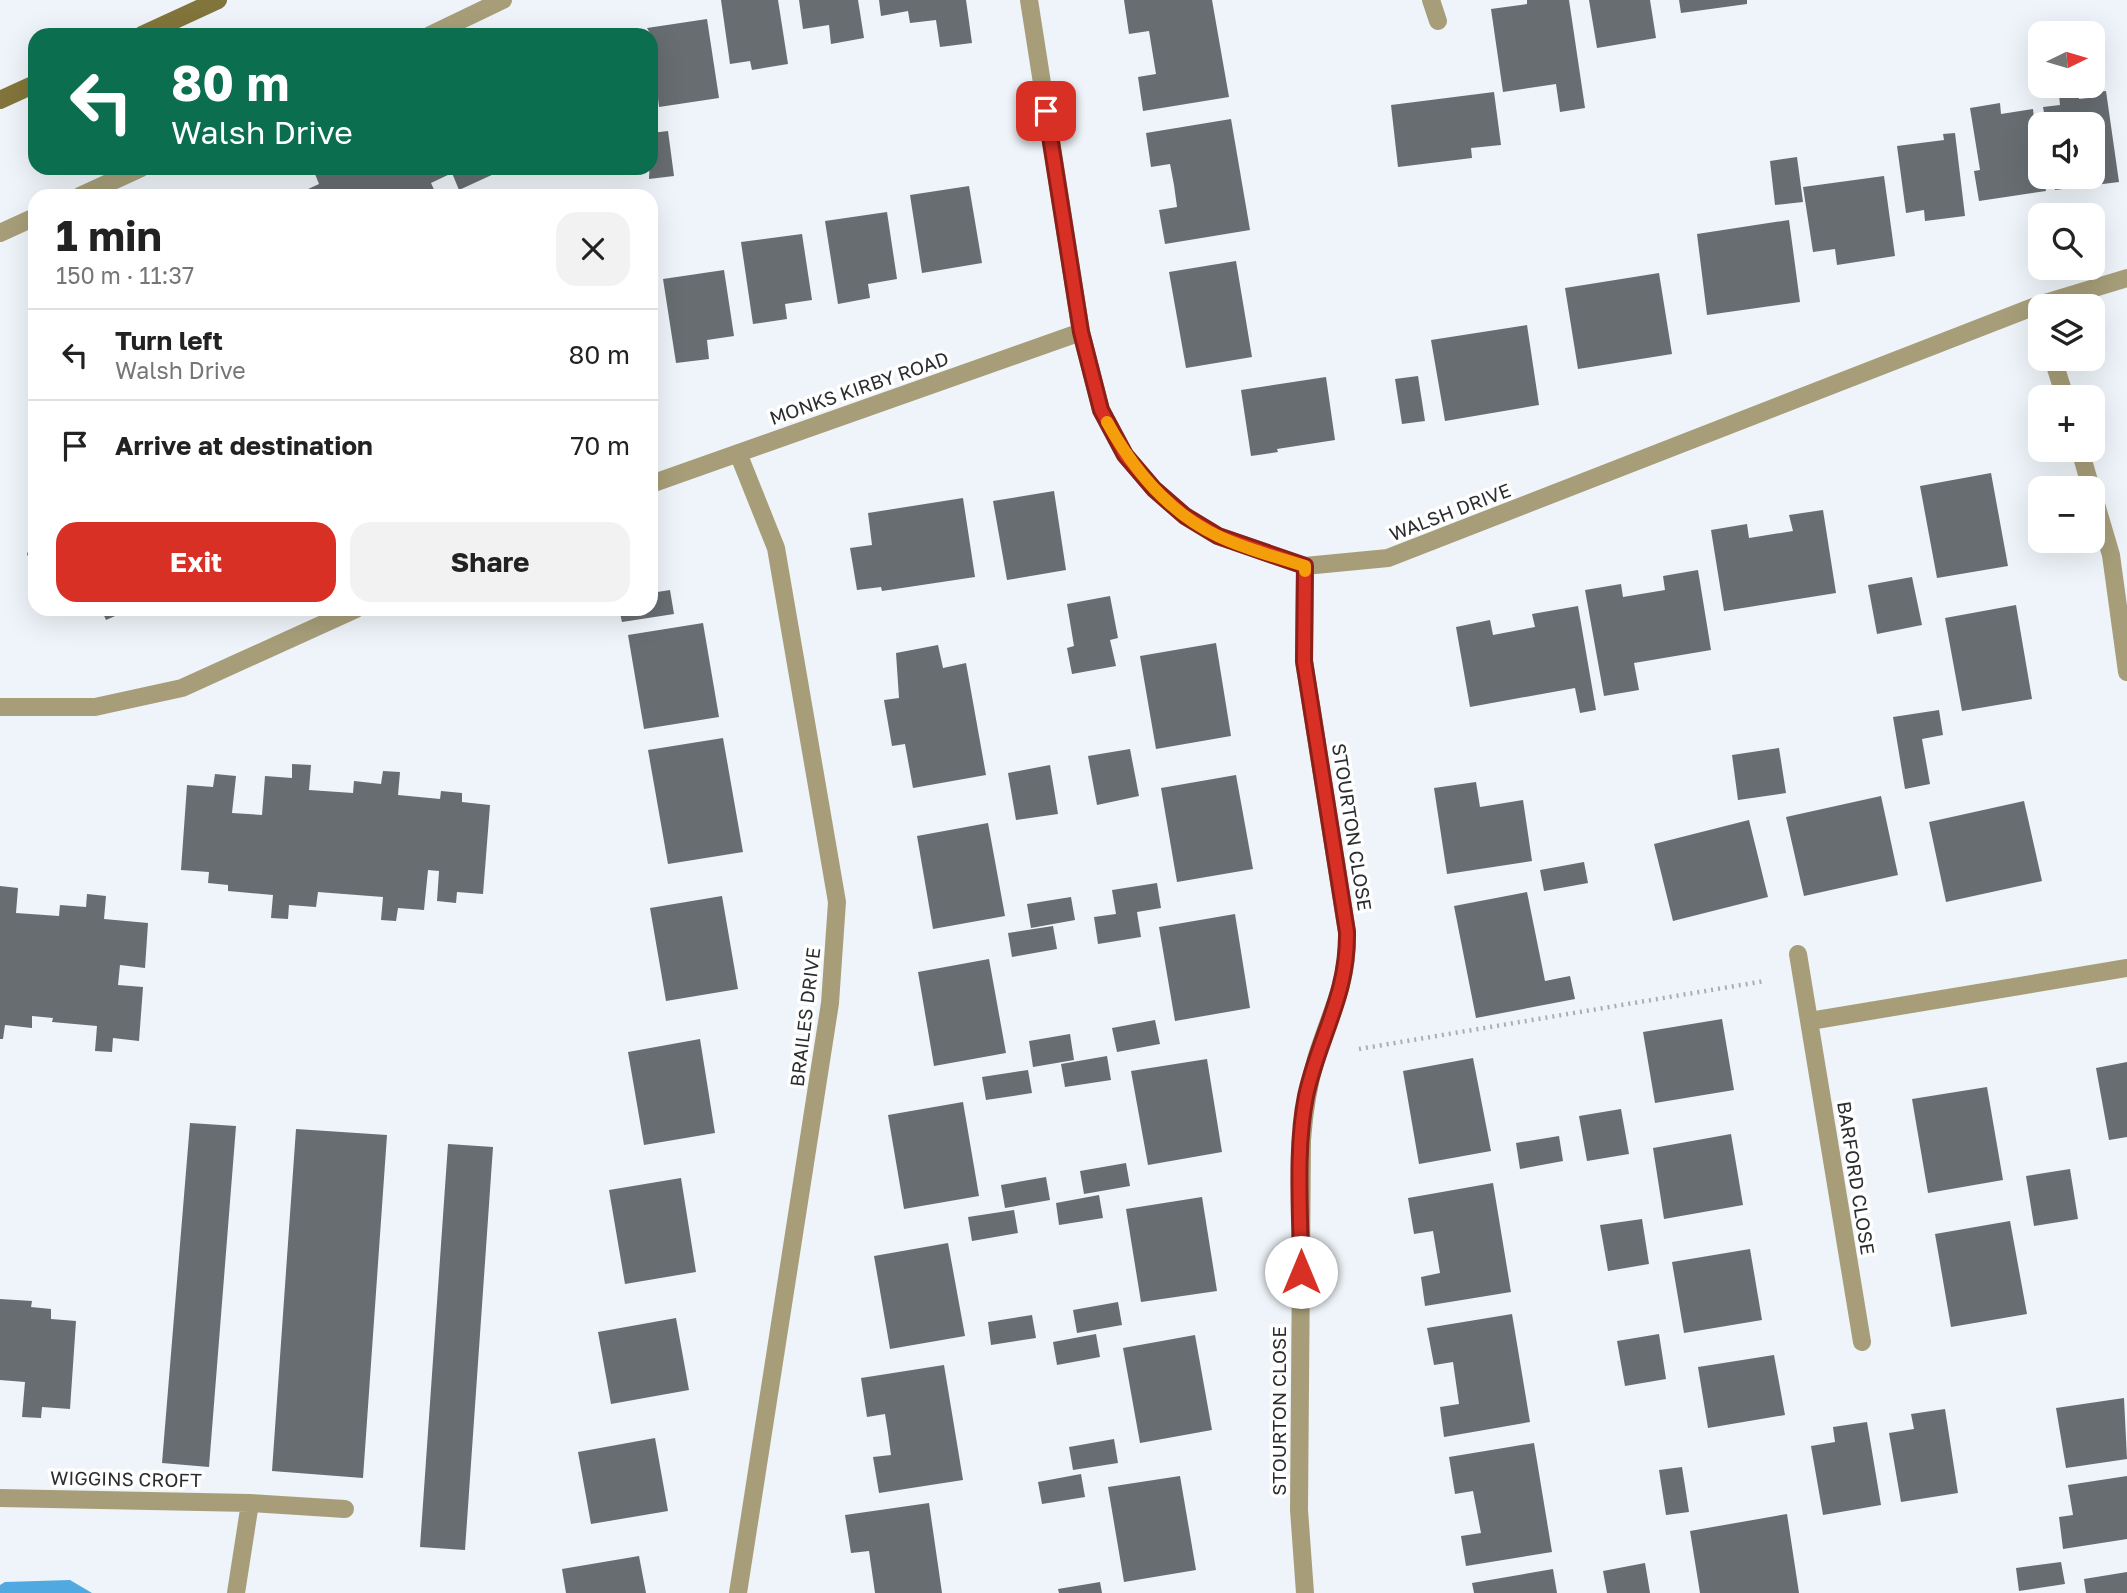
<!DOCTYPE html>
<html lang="en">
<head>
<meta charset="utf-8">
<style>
	:root { --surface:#fff; --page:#f2f2f2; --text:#222; --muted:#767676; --line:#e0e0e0; --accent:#d93025 }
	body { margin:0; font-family:"Golos Text",sans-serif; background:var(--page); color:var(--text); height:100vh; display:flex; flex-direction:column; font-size:26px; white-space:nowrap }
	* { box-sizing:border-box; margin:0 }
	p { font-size:23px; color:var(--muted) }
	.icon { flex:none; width:38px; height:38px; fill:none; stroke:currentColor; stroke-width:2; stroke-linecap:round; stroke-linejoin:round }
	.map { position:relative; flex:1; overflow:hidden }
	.side { position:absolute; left:28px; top:189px; width:630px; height:427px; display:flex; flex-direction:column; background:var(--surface); border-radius:21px; box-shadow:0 7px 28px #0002 }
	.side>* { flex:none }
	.top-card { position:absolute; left:28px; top:28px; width:630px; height:147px; border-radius:21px; box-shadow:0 7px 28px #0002; background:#0b6e4f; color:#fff; overflow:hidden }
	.needle { width:46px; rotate:85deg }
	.controls { position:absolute; left:2028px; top:21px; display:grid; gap:14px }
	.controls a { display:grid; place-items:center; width:77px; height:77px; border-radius:14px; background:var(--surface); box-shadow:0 7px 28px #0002; font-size:35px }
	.pin { position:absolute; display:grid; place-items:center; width:60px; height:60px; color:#fff; margin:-30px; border-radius:14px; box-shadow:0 4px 10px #0006 }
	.me { position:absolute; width:77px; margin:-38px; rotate:0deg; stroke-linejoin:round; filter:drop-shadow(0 0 5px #0008) }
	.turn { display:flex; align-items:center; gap:24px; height:147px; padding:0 28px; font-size:32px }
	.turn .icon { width:91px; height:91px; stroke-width:2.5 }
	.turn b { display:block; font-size:49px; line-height:60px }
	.round { display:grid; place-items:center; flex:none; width:74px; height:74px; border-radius:21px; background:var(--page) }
	.overview { display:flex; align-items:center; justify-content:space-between; height:119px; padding:0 28px }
	h1 { font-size:42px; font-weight:700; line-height:52px }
	.primary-button { display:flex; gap:14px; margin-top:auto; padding:14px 28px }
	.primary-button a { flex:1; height:80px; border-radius:21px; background:var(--accent); color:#fff; font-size:28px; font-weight:700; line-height:80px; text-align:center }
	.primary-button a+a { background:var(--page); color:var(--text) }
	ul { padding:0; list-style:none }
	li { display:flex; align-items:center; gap:21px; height:91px; padding:0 28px; border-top:2px solid var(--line) }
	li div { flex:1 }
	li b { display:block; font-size:26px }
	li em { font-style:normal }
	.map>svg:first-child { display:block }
	.water { fill:#50a9e1 }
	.building { fill:#676d71 }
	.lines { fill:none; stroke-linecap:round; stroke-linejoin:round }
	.path { stroke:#a9aeb2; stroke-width:4.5; stroke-dasharray:2 5; stroke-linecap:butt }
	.street { stroke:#a79e79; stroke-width:18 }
	.secondary { stroke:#82753b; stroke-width:18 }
	.route-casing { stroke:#8d1f18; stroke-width:18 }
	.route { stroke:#d93025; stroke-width:12 }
	.slow { stroke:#f59e0b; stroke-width:12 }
	.labels { text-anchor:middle; stroke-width:7; stroke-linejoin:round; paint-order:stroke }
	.street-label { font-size:19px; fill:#2b2d2f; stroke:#fff }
</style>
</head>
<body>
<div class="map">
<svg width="2127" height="1593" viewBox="0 0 2127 1593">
	<rect width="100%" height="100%" fill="#eef4f9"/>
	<path class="water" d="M 70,1580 L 92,1593 L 0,1593 L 0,1585 L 5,1582 Z"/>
	<path class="building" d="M 721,0 L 778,0 L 788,64 L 752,70 L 750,61 L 730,64 Z
		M 799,0 L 858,0 L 864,38 L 831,44 L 829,25 L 803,29 Z
		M 879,0 L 966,0 L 972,43 L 940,47 L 936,20 L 910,23 L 908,11 L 881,16 Z
		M 1124,0 L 1212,0 L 1229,97 L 1143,111 L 1138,77 L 1156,74 L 1149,31 L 1129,34 Z
		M 1527,0 L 1569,0 L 1585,108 L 1560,112 L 1556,84 L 1503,92 L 1491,9 L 1527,4 Z
		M 1589,0 L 1650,0 L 1656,38 L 1597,48 Z
		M 1679,0 L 1747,0 L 1747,4 L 1681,13 Z
		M 707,19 L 719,98 L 659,107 L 651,35 L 647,28 Z
		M 2106,91 L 2119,182 L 2055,190 L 2053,177 L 2093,177 L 2093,124 L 2046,124 L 2043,107 L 2060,105 L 2059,95 L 2079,92 L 2079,99 L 2097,97 L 2097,92 Z
		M 1494,92 L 1501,145 L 1471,148 L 1472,158 L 1398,167 L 1391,105 Z
		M 2000,103 L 2001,114 L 2033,109 L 2040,177 L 2043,177 L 2046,191 L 1979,201 L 1974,171 L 1980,170 L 1970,108 Z
		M 1231,119 L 1250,230 L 1165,244 L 1159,210 L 1177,207 L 1174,185 L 1170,164 L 1151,167 L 1146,133 Z
		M 668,131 L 674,176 L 649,179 L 651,133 Z
		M 1955,133 L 1965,216 L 1925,221 L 1924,210 L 1906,213 L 1897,146 L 1944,140 L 1943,134 Z
		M 1797,157 L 1803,202 L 1775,205 L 1770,161 Z
		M 327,168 L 507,168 L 459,190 L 452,173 L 431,183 L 437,196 L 293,196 L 319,184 L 315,174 Z
		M 1884,176 L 1895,256 L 1837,265 L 1835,249 L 1813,252 L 1803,187 Z
		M 969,186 L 982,263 L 922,273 L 910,195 Z
		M 887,212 L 897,279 L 868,284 L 870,298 L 838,304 L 825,221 Z
		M 1789,220 L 1800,302 L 1707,315 L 1697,234 Z
		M 802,234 L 812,300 L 785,304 L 787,319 L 753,324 L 741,242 Z
		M 1236,261 L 1252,357 L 1186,368 L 1169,272 Z
		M 724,270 L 734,336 L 707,340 L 709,359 L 676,363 L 663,279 Z
		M 1659,273 L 1672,354 L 1578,369 L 1565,288 Z
		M 1527,325 L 1539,405 L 1445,421 L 1431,340 Z
		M 1418,376 L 1425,421 L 1402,424 L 1395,379 Z
		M 1326,377 L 1335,440 L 1277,449 L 1278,452 L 1251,456 L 1241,390 Z
		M 1991,473 L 2008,566 L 1937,578 L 1920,486 Z
		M 1054,491 L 1066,570 L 1007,580 L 993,501 Z
		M 963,498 L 975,577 L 882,591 L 881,587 L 857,590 L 850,548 L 872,545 L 868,513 Z
		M 1823,510 L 1836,593 L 1724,611 L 1711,530 L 1747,524 L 1749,538 L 1793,531 L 1789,515 Z
		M 35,534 L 35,572 L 27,554 Z
		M 1698,570 L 1711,650 L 1634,663 L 1639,690 L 1604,696 L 1585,590 L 1621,584 L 1623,597 L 1665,590 L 1663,576 Z
		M 1912,577 L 1922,625 L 1877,634 L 1868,585 Z
		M 670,590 L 674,614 L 622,622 L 619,609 L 651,609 L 651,593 Z
		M 1110,596 L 1118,638 L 1110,640 L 1116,666 L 1072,674 L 1067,648 L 1074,646 L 1067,604 Z
		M 2016,605 L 2032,699 L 1962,711 L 1945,618 Z
		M 1578,606 L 1596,710 L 1580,713 L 1575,688 L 1470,707 L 1456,627 L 1490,620 L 1493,635 L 1535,627 L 1532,614 Z
		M 101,609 L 131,609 L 106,620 Z
		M 703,623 L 719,717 L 644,729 L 628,635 Z
		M 1216,643 L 1231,736 L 1156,749 L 1140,656 Z
		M 938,645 L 943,668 L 966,663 L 986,775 L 913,788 L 905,744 L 892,746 L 884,700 L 899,698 L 896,653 Z
		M 1939,710 L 1943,735 L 1922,739 L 1930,784 L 1905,789 L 1893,717 Z
		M 723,738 L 743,852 L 668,864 L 648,750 Z
		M 1779,748 L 1786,793 L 1738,800 L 1732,755 Z
		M 1130,749 L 1139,796 L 1097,805 L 1088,756 Z
		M 292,764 L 311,765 L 309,790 L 353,793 L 354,781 L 381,784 L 383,771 L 400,772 L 398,795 L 440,799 L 441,791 L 462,793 L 462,802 L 490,805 L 483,894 L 457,892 L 456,903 L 437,901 L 439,871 L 428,870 L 424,910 L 398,908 L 396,921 L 381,920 L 383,897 L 318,892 L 316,907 L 289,905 L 288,919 L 271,918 L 273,895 L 228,891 L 228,885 L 208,883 L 209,872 L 181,870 L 187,785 L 213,787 L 215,774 L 236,776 L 232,813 L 262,815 L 265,776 L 292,778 Z
		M 1050,765 L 1058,814 L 1016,820 L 1008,773 Z
		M 1236,775 L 1253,869 L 1177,882 L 1161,788 Z
		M 1476,782 L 1480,807 L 1523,800 L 1532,861 L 1447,874 L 1434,788 Z
		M 1881,796 L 1898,875 L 1804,896 L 1786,817 Z
		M 2024,801 L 2042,881 L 1946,902 L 1929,822 Z
		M 1749,820 L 1768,897 L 1673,921 L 1654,844 Z
		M 988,823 L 1005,916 L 933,929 L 917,836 Z
		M 1584,862 L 1588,883 L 1544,891 L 1540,870 Z
		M 1157,883 L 1161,908 L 1137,912 L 1141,937 L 1098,944 L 1094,917 L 1116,914 L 1112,890 Z
		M 0,886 L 18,888 L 16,913 L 59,916 L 60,905 L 86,907 L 87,894 L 106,896 L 104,919 L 148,923 L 145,968 L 120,965 L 118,985 L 143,987 L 139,1041 L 113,1038 L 112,1052 L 95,1051 L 97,1026 L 52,1022 L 53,1018 L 32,1016 L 32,1028 L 5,1025 L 3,1039 L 0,1039 Z
		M 1527,892 L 1545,981 L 1570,976 L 1575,999 L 1476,1018 L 1454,906 Z
		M 722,896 L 738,989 L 666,1001 L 650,908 Z
		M 1071,897 L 1075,920 L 1031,928 L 1027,904 Z
		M 1235,914 L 1250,1008 L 1175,1021 L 1159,927 Z
		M 1053,926 L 1057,949 L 1012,957 L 1008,933 Z
		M 989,959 L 1006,1053 L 934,1066 L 918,972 Z
		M 1722,1019 L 1734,1090 L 1655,1103 L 1643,1032 Z
		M 1155,1020 L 1160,1044 L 1117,1052 L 1112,1028 Z
		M 1070,1034 L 1074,1060 L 1033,1067 L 1029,1041 Z
		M 700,1039 L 715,1133 L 644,1145 L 628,1052 Z
		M 1107,1056 L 1111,1080 L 1065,1087 L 1061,1064 Z
		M 1473,1058 L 1491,1151 L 1419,1164 L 1403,1071 Z
		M 1207,1059 L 1222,1152 L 1148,1165 L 1131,1071 Z
		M 2127,1062 L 2127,1137 L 2109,1140 L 2096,1068 Z
		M 1028,1070 L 1032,1093 L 986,1100 L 982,1077 Z
		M 1987,1087 L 2003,1180 L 1928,1193 L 1912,1099 Z
		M 963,1102 L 979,1196 L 904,1209 L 888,1115 Z
		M 1621,1109 L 1629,1154 L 1587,1161 L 1579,1116 Z
		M 190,1123 L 236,1126 L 209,1467 L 162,1463 Z
		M 296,1129 L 387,1135 L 363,1478 L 272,1471 Z
		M 1731,1134 L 1743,1205 L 1664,1219 L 1653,1148 Z
		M 1559,1136 L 1563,1161 L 1520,1169 L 1516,1143 Z
		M 448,1144 L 493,1147 L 465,1550 L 420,1547 Z
		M 1126,1163 L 1130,1186 L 1084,1194 L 1080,1171 Z
		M 2070,1169 L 2078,1219 L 2034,1226 L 2026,1176 Z
		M 1046,1177 L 1050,1200 L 1005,1208 L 1001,1185 Z
		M 681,1178 L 696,1272 L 625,1284 L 609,1190 Z
		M 1493,1183 L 1511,1292 L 1425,1306 L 1421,1277 L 1440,1273 L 1433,1231 L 1414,1234 L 1408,1198 Z
		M 1099,1195 L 1103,1218 L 1059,1225 L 1056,1203 Z
		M 1202,1197 L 1217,1291 L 1141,1302 L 1126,1209 Z
		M 1014,1210 L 1018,1233 L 972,1241 L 968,1217 Z
		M 1642,1219 L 1649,1264 L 1608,1271 L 1600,1225 Z
		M 2010,1221 L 2027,1314 L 1951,1327 L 1935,1234 Z
		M 948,1243 L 965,1336 L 890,1349 L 874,1256 Z
		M 1750,1249 L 1762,1320 L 1684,1333 L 1672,1262 Z
		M 0,1299 L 32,1301 L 31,1307 L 51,1309 L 51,1319 L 76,1321 L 70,1409 L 42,1407 L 41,1418 L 22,1417 L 25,1382 L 0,1380 Z
		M 1118,1302 L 1122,1325 L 1077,1333 L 1073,1310 Z
		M 1512,1314 L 1530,1422 L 1444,1437 L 1440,1407 L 1459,1404 L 1453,1362 L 1434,1365 L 1427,1328 Z
		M 1032,1315 L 1036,1338 L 991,1345 L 988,1322 Z
		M 676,1318 L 689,1390 L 611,1404 L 598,1332 Z
		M 1096,1334 L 1100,1357 L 1057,1365 L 1053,1342 Z
		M 1659,1334 L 1666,1379 L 1625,1386 L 1617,1341 Z
		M 1195,1335 L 1212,1430 L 1140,1443 L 1123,1348 Z
		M 1774,1355 L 1785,1415 L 1708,1428 L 1698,1367 Z
		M 944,1365 L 963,1480 L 879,1493 L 873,1457 L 891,1455 L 888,1433 L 885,1414 L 867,1417 L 861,1378 Z
		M 2124,1398 L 2127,1459 L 2066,1468 L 2056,1408 Z
		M 1945,1409 L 1958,1493 L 1901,1502 L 1889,1433 L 1914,1429 L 1911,1414 Z
		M 1867,1422 L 1881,1505 L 1823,1515 L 1811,1446 L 1835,1442 L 1833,1427 Z
		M 655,1438 L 668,1511 L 591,1524 L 578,1452 Z
		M 1114,1439 L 1118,1463 L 1073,1470 L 1069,1447 Z
		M 1534,1443 L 1552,1552 L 1466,1566 L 1461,1536 L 1481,1533 L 1473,1491 L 1455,1494 L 1449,1457 Z
		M 1682,1467 L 1689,1512 L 1666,1515 L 1659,1470 Z
		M 1081,1474 L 1085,1497 L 1042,1504 L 1038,1482 Z
		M 1180,1476 L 1196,1570 L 1124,1582 L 1108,1487 Z
		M 2127,1476 L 2127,1539 L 2063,1549 L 2059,1517 L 2073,1515 L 2068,1485 Z
		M 929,1503 L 942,1593 L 875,1593 L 869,1551 L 851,1553 L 845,1515 Z
		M 1787,1514 L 1799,1593 L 1700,1593 L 1690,1531 Z
		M 639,1556 L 646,1593 L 566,1593 L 562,1569 Z
		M 2061,1562 L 2065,1584 L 2019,1591 L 2016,1568 Z
		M 1645,1563 L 1650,1593 L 1607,1593 L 1603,1571 Z
		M 1553,1569 L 1557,1593 L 1474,1593 L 1472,1583 Z
		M 2127,1572 L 2127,1593 L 2086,1593 L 2084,1579 Z
		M 1100,1582 L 1102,1593 L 1059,1593 L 1058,1589 Z"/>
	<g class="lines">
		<path class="path" d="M 1359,1049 L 1765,981"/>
		<path class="street" d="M 1029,0 L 1081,332 L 1101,410 L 1125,455 L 1154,489 L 1185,516 L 1218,536 L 1305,566 L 1388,558 L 2038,305 L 2127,278
			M 1431,0 L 1438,21
			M 430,35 L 503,0
			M 80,196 L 141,168
			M 0,233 L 35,217
			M 2053,359 L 2065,397
			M 2080,450 L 2091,488
			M 651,484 L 1081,332
			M 2093,494 L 2111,555 L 2127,672
			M 1305,566 L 1304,661 L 1347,932 C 1348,986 1331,1009 1316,1059 C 1308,1086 1304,1112 1302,1140 L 1299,1510 L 1305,1593
			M 0,707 L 95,707 L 182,688 L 356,609
			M 1798,954 L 1862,1342
			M 1810,1021 L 2127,968
			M 0,1498 L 250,1503 L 345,1509
			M 236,1593 L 250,1503
			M 738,1593 L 830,1003 L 837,902 L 776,548 L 738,453"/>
		<path class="secondary" d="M 142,35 L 218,0
			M 0,100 L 35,84"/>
	</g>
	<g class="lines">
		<defs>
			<path id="route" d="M 1046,111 L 1081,332 L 1101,410 L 1125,455 L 1154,489 L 1185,516 L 1218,536 L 1305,566 L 1304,661 L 1347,932 C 1348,996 1319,1036 1306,1096 C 1295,1150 1301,1217 1301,1272"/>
		</defs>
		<use href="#route" class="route-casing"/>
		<use href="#route" class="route"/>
		<path class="slow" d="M 1107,422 C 1133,469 1169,513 1218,536 C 1245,549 1276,557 1305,566 L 1305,571"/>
	</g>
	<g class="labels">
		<g class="street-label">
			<text transform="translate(859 388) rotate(-19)" y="7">MONKS KIRBY ROAD</text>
			<text transform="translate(1450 512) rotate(-21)" y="7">WALSH DRIVE</text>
			<text transform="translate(1352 827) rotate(81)" y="7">STOURTON CLOSE</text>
			<text transform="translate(805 1017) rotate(-83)" y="7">BRAILES DRIVE</text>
			<text transform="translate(1856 1178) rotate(81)" y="7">BARFORD CLOSE</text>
			<text transform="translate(1279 1411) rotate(-90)" y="7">STOURTON CLOSE</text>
			<text transform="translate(126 1479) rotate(1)" y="7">WIGGINS CROFT</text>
		</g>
	</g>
</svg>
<div class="controls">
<a><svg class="needle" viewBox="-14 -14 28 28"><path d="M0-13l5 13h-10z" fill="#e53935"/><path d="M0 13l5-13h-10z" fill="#767676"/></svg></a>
<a><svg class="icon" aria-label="sound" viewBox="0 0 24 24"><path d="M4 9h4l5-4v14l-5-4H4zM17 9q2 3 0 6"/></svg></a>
<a><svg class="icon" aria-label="search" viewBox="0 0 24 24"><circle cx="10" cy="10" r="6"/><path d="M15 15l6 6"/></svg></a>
<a><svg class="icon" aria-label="layers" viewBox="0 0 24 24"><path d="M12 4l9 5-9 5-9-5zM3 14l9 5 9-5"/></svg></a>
<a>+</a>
<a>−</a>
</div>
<div class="pin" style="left:1046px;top:111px;background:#d93025"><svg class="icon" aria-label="arrive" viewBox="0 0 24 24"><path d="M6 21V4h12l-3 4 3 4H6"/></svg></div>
<svg class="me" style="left:1301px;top:1272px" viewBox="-20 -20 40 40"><circle r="19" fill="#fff"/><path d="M0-13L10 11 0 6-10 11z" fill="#d93025"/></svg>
<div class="top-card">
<div class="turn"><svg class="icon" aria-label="left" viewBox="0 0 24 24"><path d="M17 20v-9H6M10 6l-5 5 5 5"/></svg><div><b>80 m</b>Walsh Drive</div></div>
</div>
<section class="side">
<div class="overview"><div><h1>1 min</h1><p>150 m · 11:37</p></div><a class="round"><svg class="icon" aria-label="close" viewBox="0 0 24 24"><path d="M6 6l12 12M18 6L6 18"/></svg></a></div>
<ul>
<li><svg class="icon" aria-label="left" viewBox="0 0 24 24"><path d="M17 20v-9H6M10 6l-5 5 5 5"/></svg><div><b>Turn left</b><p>Walsh Drive</p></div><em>80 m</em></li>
<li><svg class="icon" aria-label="arrive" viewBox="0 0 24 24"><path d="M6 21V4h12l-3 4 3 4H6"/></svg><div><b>Arrive at destination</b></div><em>70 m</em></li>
</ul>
<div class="primary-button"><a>Exit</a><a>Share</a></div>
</section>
</div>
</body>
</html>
